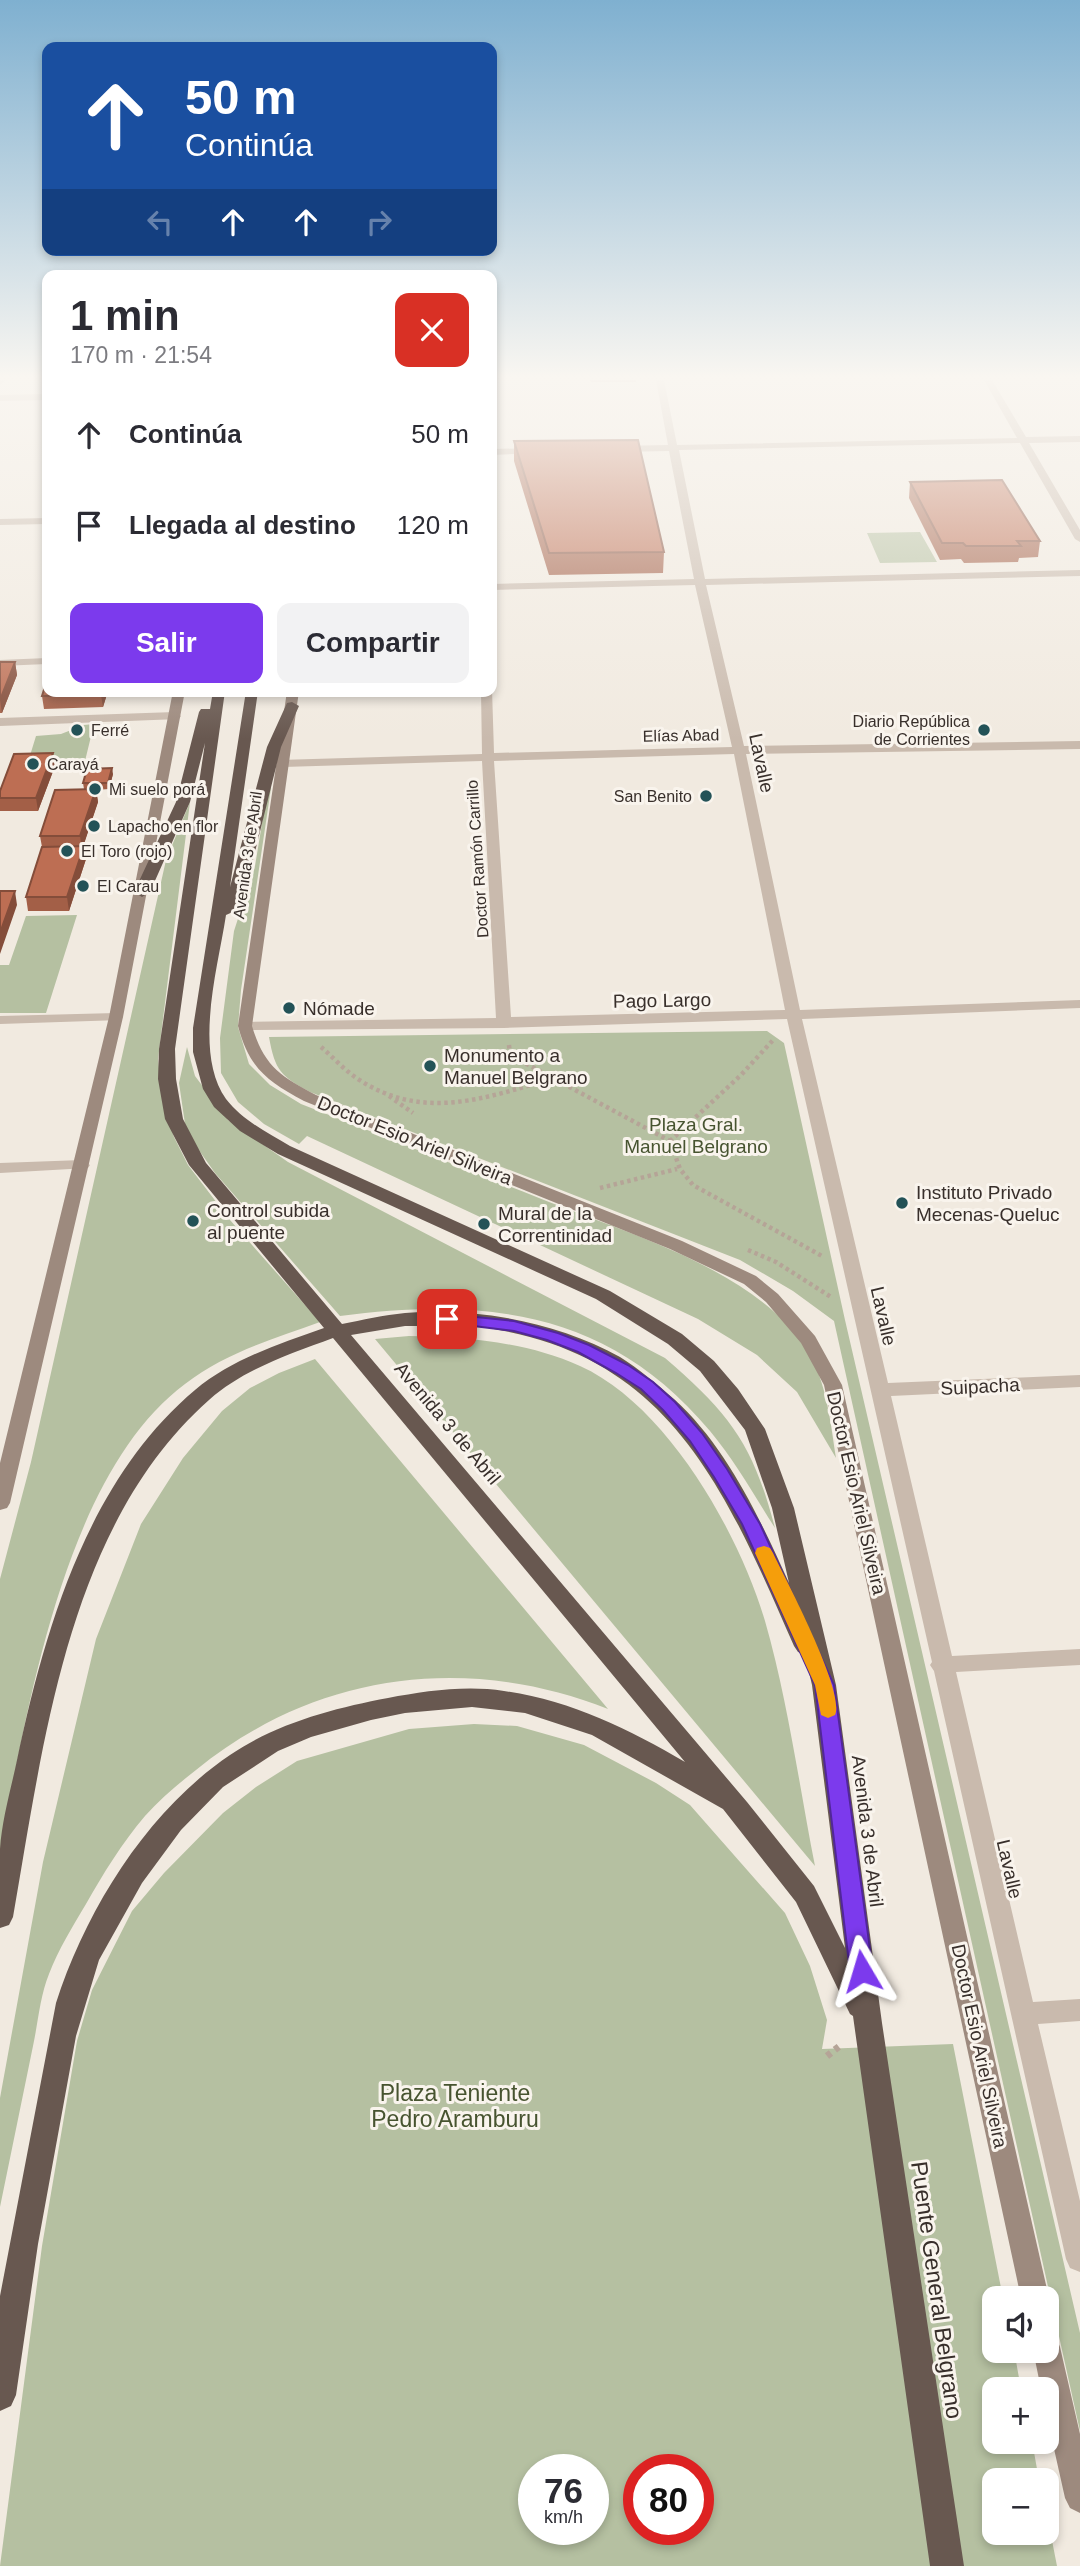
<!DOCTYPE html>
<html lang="es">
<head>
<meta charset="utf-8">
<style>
	:root { --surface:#fff; --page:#f2f2f3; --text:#2b2b33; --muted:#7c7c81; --accent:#7c3aed }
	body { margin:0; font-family:Helvetica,sans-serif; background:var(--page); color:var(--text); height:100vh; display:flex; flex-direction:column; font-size:26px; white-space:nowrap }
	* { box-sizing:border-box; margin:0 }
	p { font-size:23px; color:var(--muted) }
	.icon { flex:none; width:38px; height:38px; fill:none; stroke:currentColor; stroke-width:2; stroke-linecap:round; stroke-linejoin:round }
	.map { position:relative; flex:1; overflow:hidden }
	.side { position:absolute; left:42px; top:270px; width:455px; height:427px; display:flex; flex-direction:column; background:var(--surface); border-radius:14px; box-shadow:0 4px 10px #0003 }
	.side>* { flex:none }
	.top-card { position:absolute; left:42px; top:42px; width:455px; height:214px; border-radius:14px; box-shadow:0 4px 10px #0003; background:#1a4fa0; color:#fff; overflow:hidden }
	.fabs { position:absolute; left:982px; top:2286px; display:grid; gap:14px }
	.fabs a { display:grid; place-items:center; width:77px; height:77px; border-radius:14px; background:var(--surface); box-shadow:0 4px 10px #0003; font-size:35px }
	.speed { position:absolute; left:518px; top:2454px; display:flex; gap:14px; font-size:35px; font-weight:700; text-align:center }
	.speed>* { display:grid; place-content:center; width:91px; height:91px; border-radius:50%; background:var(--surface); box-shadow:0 4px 10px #0003; line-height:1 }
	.speed small { font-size:18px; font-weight:400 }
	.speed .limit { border:10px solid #d22; background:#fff; color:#111 }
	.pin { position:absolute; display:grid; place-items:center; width:60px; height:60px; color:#fff; margin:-30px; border-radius:14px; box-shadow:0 4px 10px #0006 }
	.me { position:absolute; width:77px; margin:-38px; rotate:353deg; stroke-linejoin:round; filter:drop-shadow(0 0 5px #0008) }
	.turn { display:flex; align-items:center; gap:24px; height:147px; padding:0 28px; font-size:32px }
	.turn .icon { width:91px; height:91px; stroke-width:2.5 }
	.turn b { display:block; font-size:49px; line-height:60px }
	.lanes { display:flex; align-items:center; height:66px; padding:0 28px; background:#0003; justify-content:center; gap:35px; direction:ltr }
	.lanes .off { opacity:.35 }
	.round { display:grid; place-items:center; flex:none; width:74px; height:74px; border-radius:14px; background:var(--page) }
	.summary { display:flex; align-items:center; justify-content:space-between; height:119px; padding:0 28px }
	h1 { font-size:42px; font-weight:600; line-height:52px }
	.button { display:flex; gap:14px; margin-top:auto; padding:14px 28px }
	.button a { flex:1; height:80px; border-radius:14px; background:var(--accent); color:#fff; font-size:28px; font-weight:600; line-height:80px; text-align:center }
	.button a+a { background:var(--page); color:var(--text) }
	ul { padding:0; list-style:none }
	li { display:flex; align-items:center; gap:21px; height:91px; padding:0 28px }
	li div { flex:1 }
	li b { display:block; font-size:26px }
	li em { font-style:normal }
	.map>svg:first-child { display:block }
	.green { fill:#b5c0a1; fill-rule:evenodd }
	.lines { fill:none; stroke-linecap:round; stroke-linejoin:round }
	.path-far1 { stroke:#b5a497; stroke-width:4.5; stroke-dasharray:3.5 3.5; stroke-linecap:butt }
	.path { stroke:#b5a497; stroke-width:7; stroke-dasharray:5 5; stroke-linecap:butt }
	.minor { fill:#c9baad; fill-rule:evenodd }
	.secondary { fill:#9d8a7e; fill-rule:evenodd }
	.trunk { fill:#685850; fill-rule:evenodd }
	.wall { fill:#a35f47 }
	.shaded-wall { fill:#844d3a }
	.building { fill:#bd6e53; stroke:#844d3a; stroke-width:2 }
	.route { fill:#7c3aed; stroke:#51269a; stroke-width:2 }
	.slow { fill:#f59e0b }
	.poi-dot { fill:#235257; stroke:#f9f4ed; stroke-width:2.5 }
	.labels { text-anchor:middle; stroke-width:6; stroke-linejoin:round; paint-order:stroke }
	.far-poi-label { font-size:16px; fill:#382f2b; stroke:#f9f4ed; text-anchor:start }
	.far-street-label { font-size:16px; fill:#382f2b; stroke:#f9f4ed }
	.street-label { font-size:19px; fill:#382f2b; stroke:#f9f4ed }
	.poi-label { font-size:19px; fill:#382f2b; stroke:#f9f4ed; text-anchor:start }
	.park-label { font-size:19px; fill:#475430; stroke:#f9f4ed }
	.near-park-label { font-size:23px; fill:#475430; stroke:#f9f4ed }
	.near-street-label { font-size:23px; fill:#382f2b; stroke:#f9f4ed }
</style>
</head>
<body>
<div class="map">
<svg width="1080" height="2566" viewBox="0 0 1080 2566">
	<rect width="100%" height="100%" fill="#f1eae0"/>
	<path class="green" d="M 920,532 L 937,562 L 880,563 L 867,533 Z
		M 94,724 L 85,761 L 28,762 L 36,736 L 61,734 L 84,725 Z
		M 268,787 L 271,788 L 241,990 L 238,1027 L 249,1064 L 270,1085 L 301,1104 C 381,1135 460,1167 539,1198 C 624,1232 747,1267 802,1342 C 826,1375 830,1419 836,1458 L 797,1392 L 757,1355 L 698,1319 L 307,1136 L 299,1144 L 264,1124 L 238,1102 L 221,1073 L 220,1038 L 234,931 L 255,866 Z
		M 190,802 L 158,1059 L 163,1104 L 174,1137 L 188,1165 L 230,1220 L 320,1322 C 273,1339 225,1353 185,1384 C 64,1474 26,1713 0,1854 L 0,1579 L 31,1462 L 166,860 Z
		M 77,915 L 46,1013 L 0,1013 L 0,965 L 9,965 L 26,916 Z
		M 767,1031 L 784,1043 L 845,1320 L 1080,2333 L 1080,2431 L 834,1321 L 793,1291 L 740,1260 L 310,1092 C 281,1076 275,1071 269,1037 Z
		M 187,1047 L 195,1076 L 228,1120 L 288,1162 L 665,1358 C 730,1414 753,1444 775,1528 C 754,1495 735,1461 710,1431 C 610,1311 487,1297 340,1316 L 215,1173 L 196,1146 L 185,1124 L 179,1083 Z
		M 409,1336 C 467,1337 527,1342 580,1366 C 667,1405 739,1533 765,1621 C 788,1701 799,1785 815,1866 L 375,1339 Z
		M 315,1359 L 608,1709 C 466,1653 315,1673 196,1770 C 178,1784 160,1799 145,1816 C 122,1843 103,1874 86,1904 C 73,1926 58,1950 49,1974 C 40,1996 38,2023 33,2046 C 22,2100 11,2153 0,2207 L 0,2098 L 43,1862 L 96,1639 L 141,1524 L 183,1458 L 222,1411 L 250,1388 L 279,1373 Z
		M 474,1724 L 517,1726 L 584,1745 L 656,1783 L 690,1805 L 785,1913 L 810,1966 L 827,2020 L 822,2049 L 953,2044 L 1003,2298 L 994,2298 L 994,2350 L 1014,2350 L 1021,2389 L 994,2389 L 994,2441 L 1032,2441 L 1039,2480 L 994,2480 L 994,2532 L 1046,2532 L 1047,2515 L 1057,2566 L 0,2566 L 42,2246 L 77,2041 L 92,1990 L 132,1911 L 164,1873 L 223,1813 L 256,1787 L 297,1761 L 409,1729 ZM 534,2469 L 593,2469 L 593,2529 L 534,2529 ZM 639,2469 L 698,2469 L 698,2529 L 639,2529 Z"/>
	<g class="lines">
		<path class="path-far1" d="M 509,1045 L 510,1055 L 670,1141 L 680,1169 L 693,1185 L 822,1256
			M 321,1047 C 333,1057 344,1070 358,1079 C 423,1122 486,1098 554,1078
			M 389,1096 L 413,1113
			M 670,1141 L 741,1075 L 774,1039
			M 600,1188 L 677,1169
			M 748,1250 L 776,1262 L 831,1297"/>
		<path class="path" d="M 827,2056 L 841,2045"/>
		<path class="minor" d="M 0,380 L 5,380 L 0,385 Z
			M 656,380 L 664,380 L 677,445 L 1017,438 L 984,380 L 992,380 L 1026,437 L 1080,436 L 1080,442 L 1029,443 L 1080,530 L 1080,542 L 1075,539 L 1020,443 L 679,450 L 705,579 L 1080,570 L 1080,576 L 706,585 L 744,746 L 1080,741 L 1080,749 L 746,754 L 800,1010 L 1080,1000 L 1080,1008 L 802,1019 L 888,1383 L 1080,1375 L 1080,1387 L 891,1396 L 952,1656 L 1080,1649 L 1080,1665 L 956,1672 L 1033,2002 L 1080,1999 L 1080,2021 L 1038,2024 L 1080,2201 L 1080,2272 L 1070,2268 L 1066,2259 L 934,1671 L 930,1665 L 932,1662 L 787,1019 L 504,1028 L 245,1030 L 238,1026 L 245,1022 L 496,1018 L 482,761 L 283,767 L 277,763 L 279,760 L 482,754 L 481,691 L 492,689 L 494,753 L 732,747 L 695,585 L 492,590 L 492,584 L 694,579 L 669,451 L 618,452 L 613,449 L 618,446 L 668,445 ZM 734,754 L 785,1010 L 511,1017 L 494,761 Z
			M 47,394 L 47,400 L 0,401 L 0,395 Z
			M 538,448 L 543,451 L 541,453 L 492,455 L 492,449 Z
			M 47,518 L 47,524 L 0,525 L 0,519 Z
			M 47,658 L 47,664 L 0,666 L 0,660 Z
			M 175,712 L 181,716 L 179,719 L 0,726 L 0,718 Z
			M 116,1013 L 123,1017 L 121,1020 L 0,1024 L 0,1016 Z
			M 82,1160 L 90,1165 L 88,1168 L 0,1173 L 0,1163 Z"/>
		<path class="secondary" d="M 173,691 L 185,691 L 123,1017 L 10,1503 L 7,1508 L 0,1510 L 0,1463 L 109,1017 Z
			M 287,691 L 299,691 L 252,1026 C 264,1066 280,1076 316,1095 L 682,1241 L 756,1276 L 778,1294 L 815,1336 L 842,1385 L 1049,2298 L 1046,2303 L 1046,2298 L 1021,2298 L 824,1385 L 801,1343 L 766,1302 L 744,1284 L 670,1249 L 304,1101 C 267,1081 249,1068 238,1026 Z
			M 1046,2333 L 1056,2337 L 1060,2347 L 1080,2434 L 1080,2513 L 1070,2508 L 1065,2498 L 1046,2413 L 1046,2389 L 1041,2389 L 1033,2350 L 1046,2350 Z"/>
		<path class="trunk" d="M 213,691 L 225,691 L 175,1049 L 176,1079 L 183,1119 L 206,1163 L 342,1324 C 362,1320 384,1315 405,1313 C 476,1307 557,1322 620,1357 C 638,1368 658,1385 674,1399 C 727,1447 760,1519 789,1583 L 772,1508 L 745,1430 L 700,1371 L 668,1344 L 596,1299 L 278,1154 L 240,1131 L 214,1107 L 203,1089 L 193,1052 L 193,1028 L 246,691 L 258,691 L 230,887 L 267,747 L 287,703 L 292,702 L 299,706 L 281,747 L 249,876 L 235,911 L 226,915 C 218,968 193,1052 226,1099 C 242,1120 268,1133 290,1146 L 610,1291 L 682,1334 L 714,1361 L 738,1389 L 765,1429 L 794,1508 L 836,1685 L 882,2023 L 964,2566 L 930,2566 L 853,2016 L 850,2014 L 796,1902 L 723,1809 L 592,1735 L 525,1713 L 472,1707 L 405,1713 L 371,1720 L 311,1737 L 278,1751 L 223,1787 L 181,1830 L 142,1883 L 99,1960 L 76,2036 L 38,2244 L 16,2395 L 11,2406 L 0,2411 L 0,2296 L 56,2003 C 86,1910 147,1811 230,1755 C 275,1724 334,1708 388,1698 C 425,1691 466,1685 504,1691 C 569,1700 629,1729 685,1762 L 333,1338 C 290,1354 244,1369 209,1400 C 68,1525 44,1741 13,1917 L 9,1925 L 0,1928 C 0,1902 0,1875 0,1849 C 2,1819 11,1789 17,1760 C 45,1628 88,1480 195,1390 C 232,1359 279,1344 324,1328 L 189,1165 L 165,1119 L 158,1079 L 159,1049 L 205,743 L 190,802 L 150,892 L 142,897 L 134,892 L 176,802 L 199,712 L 201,709 L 210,709 ZM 405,1326 C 429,1326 455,1323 480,1327 C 670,1352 725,1489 794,1646 L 798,1652 L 805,1655 L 812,1685 L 845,1948 L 814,1886 L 747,1802 L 351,1335 Z"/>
	</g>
	<path class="wall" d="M 590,380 L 636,380 L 636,382 L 591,382 Z
		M 514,441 L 664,552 L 663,573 L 549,575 L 514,461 Z
		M 910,482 L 1040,541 L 1038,557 L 1019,558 L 1018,562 L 964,563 L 961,559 L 940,560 L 909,498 Z
		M 0,662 L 15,662 L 17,675 L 2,713 L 0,713 Z
		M 108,691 L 103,707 L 44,709 L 42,696 Z
		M 53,753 L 55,766 L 38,811 L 0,811 L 0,791 Z
		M 113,774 L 109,789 L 96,790 L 98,802 L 83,846 L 86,859 L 69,911 L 28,911 L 26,897 L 42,847 L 40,836 L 84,789 L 83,783 Z"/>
	<path class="shaded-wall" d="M 15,662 L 17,675 L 2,713 L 0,700 Z
		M 102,691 L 108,691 L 103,707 L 101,695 Z
		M 53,753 L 55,766 L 38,811 L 36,798 Z
		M 112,768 L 113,774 L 109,789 L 108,783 Z
		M 96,789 L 98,802 L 82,850 L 80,836 Z
		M 84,846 L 86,859 L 69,911 L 67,897 Z
		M 15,891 L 17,905 L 0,954 L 0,933 Z"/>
	<path class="building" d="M 638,440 L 664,552 L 549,553 L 514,441 Z
		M 1002,480 L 1040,541 L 1017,541 L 1021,546 L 966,546 L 963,543 L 942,543 L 910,482 Z
		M 0,662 L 15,662 L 0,700 Z
		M 47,680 L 47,691 L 102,691 L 101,695 L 42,696 Z
		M 53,753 L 36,798 L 0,798 L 0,791 L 14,754 Z
		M 112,768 L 108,783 L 83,783 L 87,769 Z
		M 96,789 L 80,836 L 40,836 L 55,790 Z
		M 84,846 L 67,897 L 26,897 L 42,847 Z
		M 0,891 L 15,891 L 0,933 Z"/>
	<linearGradient id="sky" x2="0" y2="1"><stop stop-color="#7fb0d0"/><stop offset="0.51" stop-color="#f9f6f1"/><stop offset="1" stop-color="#f9f6f1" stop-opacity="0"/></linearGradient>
	<rect width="1080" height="739" fill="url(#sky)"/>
	<path class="route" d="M 447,1314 L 514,1321 L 558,1333 L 589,1345 L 628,1365 L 653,1382 L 675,1402 L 702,1433 L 727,1469 L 760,1524 L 834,1685 L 873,1971 L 869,1978 L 862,1981 L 854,1978 L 850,1971 L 815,1685 L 742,1524 L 714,1477 L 690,1441 L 663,1410 L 641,1389 L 616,1373 L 578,1352 L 547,1340 L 514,1331 L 441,1322 L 438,1319 L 441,1315 Z"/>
	<path class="slow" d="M 764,1546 L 770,1548 L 773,1553 C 786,1580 846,1693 835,1715 L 828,1718 L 821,1715 L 815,1685 L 755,1553 L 757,1548 Z"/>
	<g class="poi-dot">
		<circle cx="77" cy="730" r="7"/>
		<circle cx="984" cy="730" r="7"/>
		<circle cx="33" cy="764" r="7"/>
		<circle cx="95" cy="789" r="7"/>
		<circle cx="706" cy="796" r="7"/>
		<circle cx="94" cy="826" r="7"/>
		<circle cx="67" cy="851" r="7"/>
		<circle cx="83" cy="886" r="7"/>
		<circle cx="289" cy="1008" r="7"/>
		<circle cx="430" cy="1066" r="7"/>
		<circle cx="902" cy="1203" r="7"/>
		<circle cx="193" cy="1221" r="7"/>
		<circle cx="484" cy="1224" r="7"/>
	</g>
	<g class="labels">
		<g class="far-poi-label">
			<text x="970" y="727" text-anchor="end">Diario República<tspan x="970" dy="18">de Corrientes</tspan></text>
			<text x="91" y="736">Ferré</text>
			<text x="47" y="770">Carayá</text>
			<text x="109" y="795">Mi suelo porá</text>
			<text x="692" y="802" text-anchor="end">San Benito</text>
			<text x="108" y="832">Lapacho en flor</text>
			<text x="81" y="857">El Toro (rojo)</text>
			<text x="97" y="892">El Carau</text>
		</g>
		<g class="far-street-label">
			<text transform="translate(681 735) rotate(-1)" y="6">Elías Abad</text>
			<text transform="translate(247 855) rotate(-82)" y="6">Avenida 3 de Abril</text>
			<text transform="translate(477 859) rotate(-94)" y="6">Doctor Ramón Carrillo</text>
		</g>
		<g class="street-label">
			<text transform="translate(762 763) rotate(78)" y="7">Lavalle</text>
			<text transform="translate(662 1000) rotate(-1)" y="7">Pago Largo</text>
			<text transform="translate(415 1140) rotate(22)" y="7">Doctor Esio Ariel Silveira</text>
			<text transform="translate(884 1316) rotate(77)" y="7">Lavalle</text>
			<text transform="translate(980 1386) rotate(-3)" y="7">Suipacha</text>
			<text transform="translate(448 1423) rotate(50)" y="7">Avenida 3 de Abril</text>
			<text transform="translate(857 1493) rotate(77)" y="7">Doctor Esio Ariel Silveira</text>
			<text transform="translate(868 1831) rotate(83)" y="7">Avenida 3 de Abril</text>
			<text transform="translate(1010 1869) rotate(77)" y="7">Lavalle</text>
			<text transform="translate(980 2046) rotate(78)" y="7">Doctor Esio Ariel Silveira</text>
		</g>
		<g class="poi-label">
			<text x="303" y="1015">Nómade</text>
			<text x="444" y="1062">Monumento a<tspan x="444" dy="22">Manuel Belgrano</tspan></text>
			<text x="916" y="1199">Instituto Privado<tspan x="916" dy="22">Mecenas-Queluc</tspan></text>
			<text x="207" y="1217">Control subida<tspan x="207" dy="22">al puente</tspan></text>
			<text x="498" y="1220">Mural de la<tspan x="498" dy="22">Correntinidad</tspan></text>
		</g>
		<g class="park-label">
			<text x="696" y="1131">Plaza Gral.<tspan x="696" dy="22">Manuel Belgrano</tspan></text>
		</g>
		<g class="near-park-label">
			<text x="455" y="2101">Plaza Teniente<tspan x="455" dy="26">Pedro Aramburu</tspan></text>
		</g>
		<g class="near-street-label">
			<text transform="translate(937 2290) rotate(82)" y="8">Puente General Belgrano</text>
		</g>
	</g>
</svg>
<div class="fabs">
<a><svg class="icon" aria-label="sound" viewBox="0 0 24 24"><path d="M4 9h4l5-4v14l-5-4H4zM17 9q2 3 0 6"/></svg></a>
<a>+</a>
<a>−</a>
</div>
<div class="speed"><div>76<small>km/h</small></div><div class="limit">80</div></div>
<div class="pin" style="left:447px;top:1319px;background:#d93025"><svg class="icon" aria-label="arrive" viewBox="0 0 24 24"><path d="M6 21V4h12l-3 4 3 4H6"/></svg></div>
<svg class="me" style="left:862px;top:1971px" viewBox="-20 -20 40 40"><path d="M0-17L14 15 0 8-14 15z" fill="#7c3aed" stroke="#fff" stroke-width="4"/></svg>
<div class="top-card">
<div class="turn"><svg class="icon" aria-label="ahead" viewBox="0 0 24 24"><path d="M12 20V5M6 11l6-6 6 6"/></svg><div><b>50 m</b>Continúa</div></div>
<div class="lanes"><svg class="icon off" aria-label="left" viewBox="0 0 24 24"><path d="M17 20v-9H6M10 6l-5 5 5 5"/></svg><svg class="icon" aria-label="ahead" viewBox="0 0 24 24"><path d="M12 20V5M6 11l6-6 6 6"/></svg><svg class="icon" aria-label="ahead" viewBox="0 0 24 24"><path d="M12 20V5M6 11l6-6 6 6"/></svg><svg class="icon off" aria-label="right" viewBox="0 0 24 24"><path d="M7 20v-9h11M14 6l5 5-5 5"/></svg></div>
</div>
<section class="side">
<div class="summary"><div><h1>1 min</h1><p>170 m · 21:54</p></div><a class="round" style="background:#d93025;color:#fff"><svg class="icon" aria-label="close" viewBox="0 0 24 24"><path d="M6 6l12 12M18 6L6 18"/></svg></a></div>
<ul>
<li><svg class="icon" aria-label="ahead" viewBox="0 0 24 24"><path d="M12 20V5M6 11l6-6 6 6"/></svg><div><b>Continúa</b></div><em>50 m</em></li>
<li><svg class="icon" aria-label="arrive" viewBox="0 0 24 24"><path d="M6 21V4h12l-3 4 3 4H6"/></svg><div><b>Llegada al destino</b></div><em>120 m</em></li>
</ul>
<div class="button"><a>Salir</a><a>Compartir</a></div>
</section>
</div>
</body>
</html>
